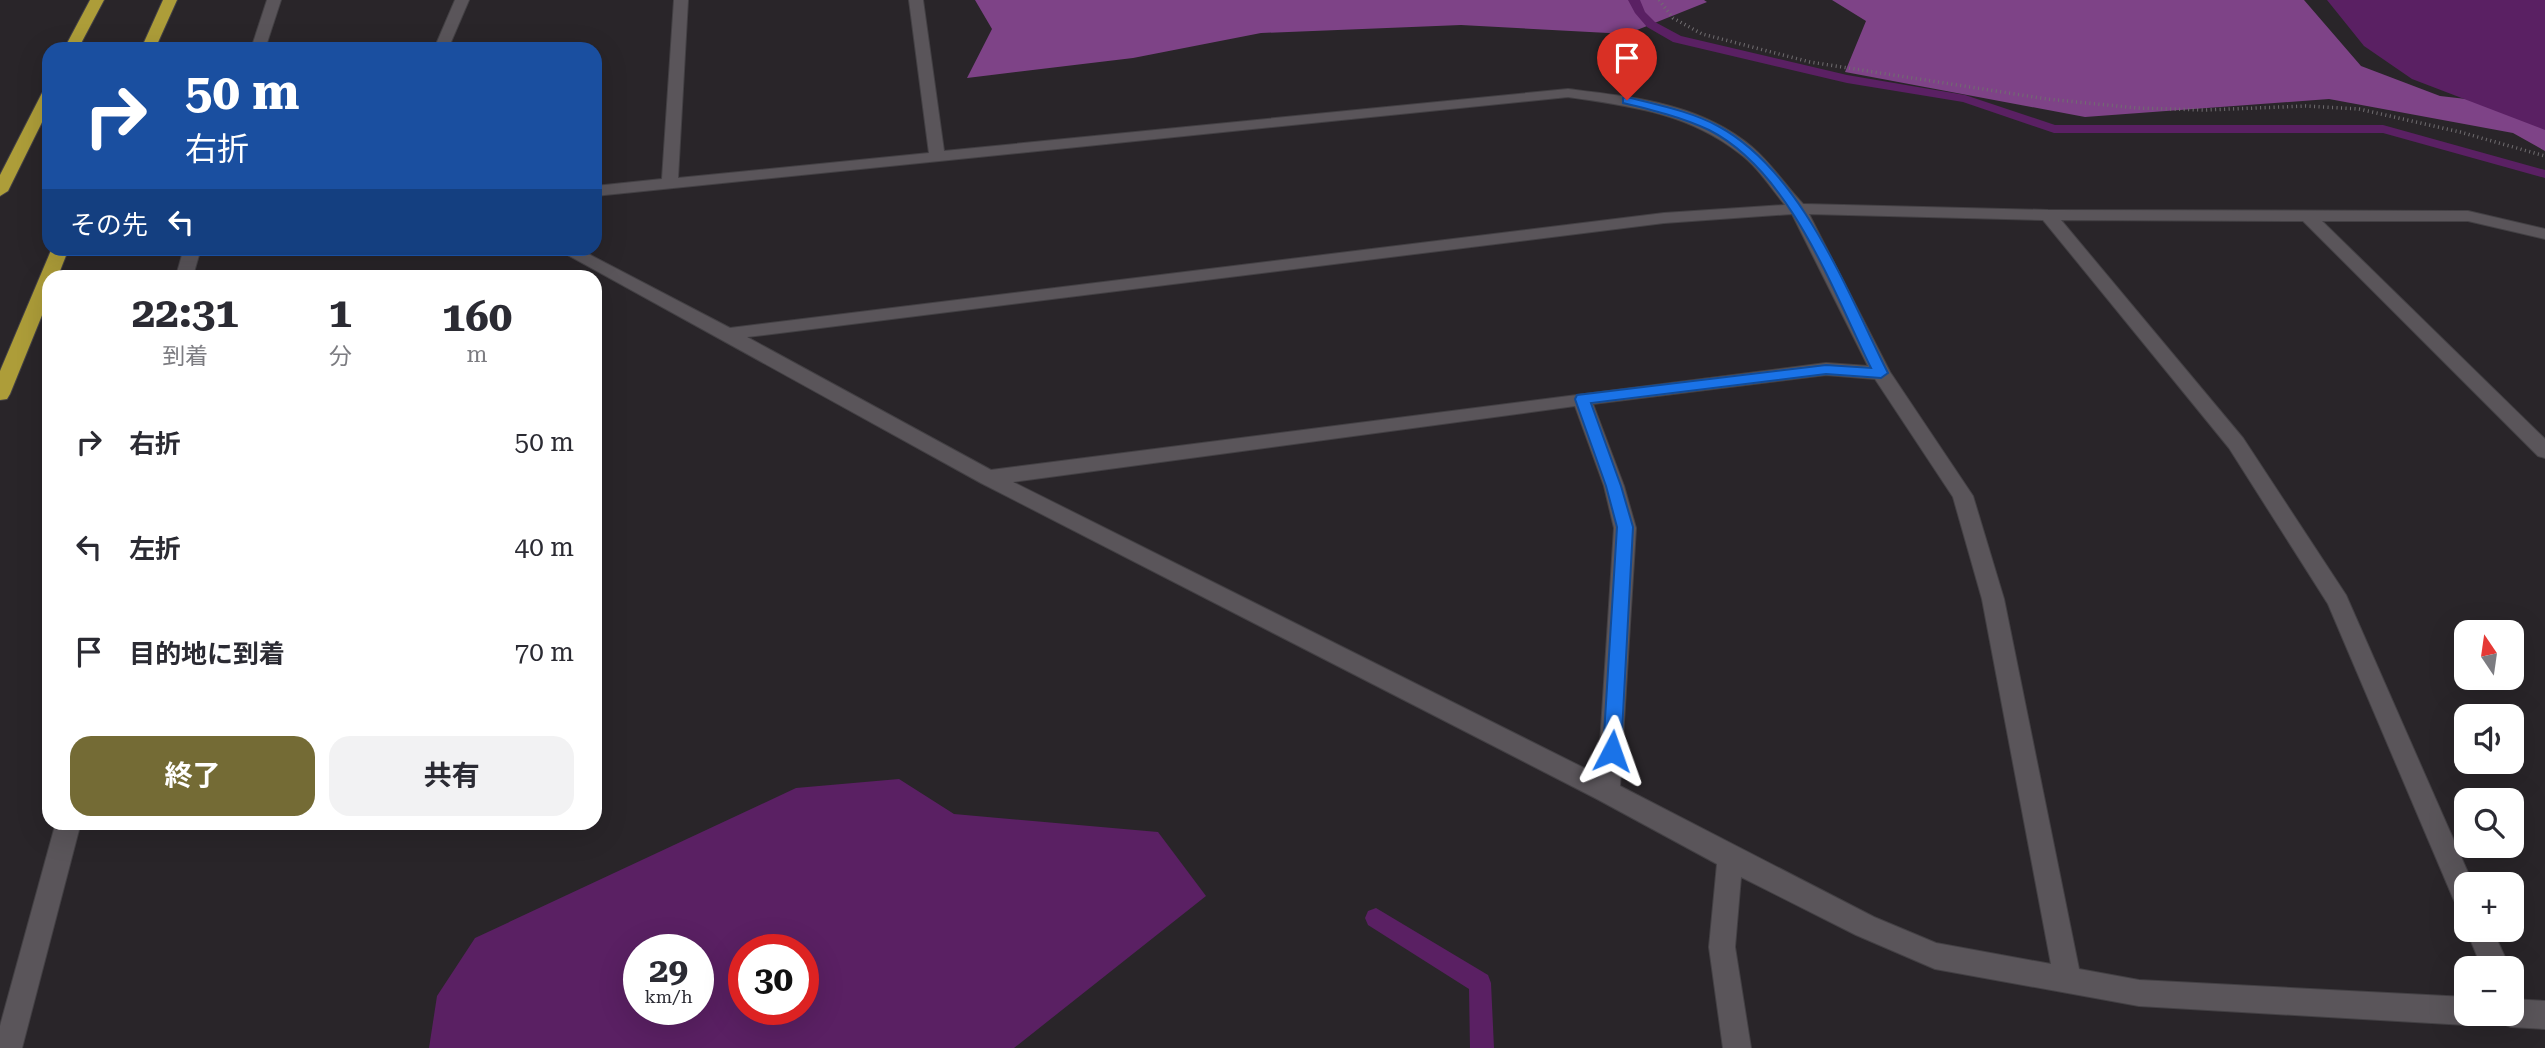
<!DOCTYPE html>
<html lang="ja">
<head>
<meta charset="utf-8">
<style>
	:root { --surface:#fff; --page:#f2f2f3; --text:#2b2b33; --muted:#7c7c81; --accent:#746b35 }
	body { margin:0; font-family:"Roboto Serif","Noto Sans JP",serif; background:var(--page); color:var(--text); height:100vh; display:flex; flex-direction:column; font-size:26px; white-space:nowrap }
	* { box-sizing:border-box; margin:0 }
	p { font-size:23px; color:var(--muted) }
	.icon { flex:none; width:38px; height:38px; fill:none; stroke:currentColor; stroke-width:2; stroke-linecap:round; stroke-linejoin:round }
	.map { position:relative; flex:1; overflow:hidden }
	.side { position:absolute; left:42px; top:270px; width:560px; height:560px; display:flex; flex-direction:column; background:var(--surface); border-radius:21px; box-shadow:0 7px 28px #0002 }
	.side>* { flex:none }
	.hud { position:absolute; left:42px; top:42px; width:560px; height:214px; border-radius:21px; box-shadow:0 7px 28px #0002; background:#1a4fa0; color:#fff; overflow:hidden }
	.needle { width:46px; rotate:347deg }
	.tools { position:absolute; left:2454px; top:620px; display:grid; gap:14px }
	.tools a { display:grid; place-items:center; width:70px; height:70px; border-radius:14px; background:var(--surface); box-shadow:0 7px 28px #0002; font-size:35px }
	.speed { position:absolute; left:623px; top:934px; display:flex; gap:14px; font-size:35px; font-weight:700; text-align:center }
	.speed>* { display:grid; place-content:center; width:91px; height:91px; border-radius:50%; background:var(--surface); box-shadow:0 7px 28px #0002; line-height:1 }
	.speed small { font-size:18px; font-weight:400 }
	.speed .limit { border:10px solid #d22; background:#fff; color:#111 }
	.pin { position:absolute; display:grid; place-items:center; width:60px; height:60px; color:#fff; margin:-72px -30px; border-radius:50% 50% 50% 0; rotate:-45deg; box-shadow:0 0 7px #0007 }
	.pin .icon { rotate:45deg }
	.me { position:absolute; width:77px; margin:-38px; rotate:4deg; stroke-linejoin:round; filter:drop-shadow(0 0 5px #0008) }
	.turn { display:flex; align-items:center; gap:24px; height:147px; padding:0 28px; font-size:32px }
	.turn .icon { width:91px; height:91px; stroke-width:2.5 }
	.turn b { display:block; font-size:49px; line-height:60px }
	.then { display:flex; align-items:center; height:66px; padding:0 28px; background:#0003; gap:14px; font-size:26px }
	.eta { display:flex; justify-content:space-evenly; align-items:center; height:119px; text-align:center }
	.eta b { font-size:42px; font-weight:700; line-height:49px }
	.action { display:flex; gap:14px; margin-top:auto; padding:14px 28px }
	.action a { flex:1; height:80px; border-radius:21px; background:var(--accent); color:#fff; font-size:28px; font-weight:700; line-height:80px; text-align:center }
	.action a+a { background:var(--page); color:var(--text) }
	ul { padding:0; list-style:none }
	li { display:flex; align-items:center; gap:21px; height:105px; padding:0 28px }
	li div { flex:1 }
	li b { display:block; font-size:26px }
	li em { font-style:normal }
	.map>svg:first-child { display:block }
	.forest { fill:#7e4387 }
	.water { fill:#5a2063; fill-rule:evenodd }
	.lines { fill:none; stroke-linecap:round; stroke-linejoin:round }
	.stream { fill:#5a2063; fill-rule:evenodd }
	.minor-casing { stroke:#434044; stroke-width:2 }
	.highway-casing { stroke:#434044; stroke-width:2 }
	.path { stroke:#706d70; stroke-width:3.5; stroke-dasharray:1 3.5; stroke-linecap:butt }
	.minor { fill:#5a555a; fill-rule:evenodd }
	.highway { fill:#ad9d39; fill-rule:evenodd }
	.route { fill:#1a73e8; stroke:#114b97; stroke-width:2 }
</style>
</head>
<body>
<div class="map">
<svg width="2545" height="1048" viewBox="0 0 2545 1048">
	<rect width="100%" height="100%" fill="#292529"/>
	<path class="forest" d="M 975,0 L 1704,0 L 1707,2 L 1627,34 L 1461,25 L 1261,33 L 1133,58 L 967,78 L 992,29 Z
		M 1832,0 L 2304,0 L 2361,66 L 2440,96 L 2545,108 L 2545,151 L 2513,133 L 2329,99 L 2085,117 L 1845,72 L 1866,21 Z"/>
	<path class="water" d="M 2327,0 L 2545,0 L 2545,130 L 2412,79 L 2364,46 Z
		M 899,779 L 954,814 L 1158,832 L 1206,896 L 1014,1048 L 429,1048 L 437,996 L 475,938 L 796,788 ZM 639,950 L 698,950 L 698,1010 L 639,1010 ZM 744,950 L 803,950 L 803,1010 L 744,1010 Z"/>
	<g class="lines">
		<path class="stream" d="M 1628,0 L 1640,0 L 1645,12 L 1655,22 L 1681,36 L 1847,75 L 1965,95 L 2055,125 L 2383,125 L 2545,170 L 2545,178 L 2383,133 L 2054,133 L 1963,102 L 1847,83 L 1673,42 L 1647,27 L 1635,13 Z
			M 1376,908 L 1488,975 L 1491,983 L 1494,1048 L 1470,1048 L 1469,989 L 1368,925 L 1365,918 L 1368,911 Z"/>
		<defs>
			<path id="minor" d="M 267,0 L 281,0 L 265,49 L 251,49 Z
				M 455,0 L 469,0 L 448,49 L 434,49 Z
				M 674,0 L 688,0 L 678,178 L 929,153 L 909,0 L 923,0 L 944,151 L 1568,89 C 1632,97 1700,103 1752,147 C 1771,163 1786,186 1803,204 L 2048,210 L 2468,211 L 2545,229 L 2545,239 L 2468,221 L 2322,221 L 2545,439 L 2545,458 L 2538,456 L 2303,221 L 2061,220 L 2243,438 L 2346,595 L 2473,884 L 2466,884 L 2466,910 L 2457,906 L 2453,898 L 2328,604 L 2229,448 L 2043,220 L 1809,214 L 1890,372 L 1973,496 L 2004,599 L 2079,969 L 2139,980 L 2466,997 L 2466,1013 L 2479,1013 L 2476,1021 L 2466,1025 L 2139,1006 L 1935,969 L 1856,935 L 1741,877 L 1735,947 L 1751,1048 L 1723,1048 L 1709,947 L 1717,864 L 1597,799 L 981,483 L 555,248 L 577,248 L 730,328 L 1664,213 L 1785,205 C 1771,188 1757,166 1739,153 C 1688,113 1630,106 1568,97 L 595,196 L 595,186 L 662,179 ZM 1792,214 L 1868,366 L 1826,363 L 991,470 L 747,337 L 1664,223 ZM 1826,375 L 1875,379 L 1953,497 L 1982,599 L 2051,964 L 1936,943 L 1874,917 L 1620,786 L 1636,528 L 1624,486 L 1593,404 ZM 1575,406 L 1604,486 L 1614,528 L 1598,775 L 1013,482 Z
				M 184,248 L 201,248 L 193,276 L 176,276 Z
				M 56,822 L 81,822 L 22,1048 L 0,1048 L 0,1026 Z
				M 2466,929 L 2492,929 L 2510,968 L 2482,968 Z
				M 2511,999 L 2545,1001 L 2545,1029 L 2511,1027 L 2501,1023 L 2497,1013 L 2511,1013 Z"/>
			<path id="highway" d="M 90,0 L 104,0 L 78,49 L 64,49 Z
				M 163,0 L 177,0 L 155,49 L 141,49 Z
				M 49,89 L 49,108 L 8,191 L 0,196 L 0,175 L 42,93 Z
				M 52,248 L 69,248 L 58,276 L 49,276 L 49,298 L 10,394 L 7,399 L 0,400 L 0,371 Z"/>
		</defs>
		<use href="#minor" class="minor-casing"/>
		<use href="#highway" class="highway-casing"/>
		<path class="path" d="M 1659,0 L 1673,18 L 1702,34 L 1810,62 L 2047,99 L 2137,108 L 2205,110 L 2306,106 L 2359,109 L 2460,132 L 2545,156"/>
		<use href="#minor" class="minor"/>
		<use href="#highway" class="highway"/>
	</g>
	<path class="route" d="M 1627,97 C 1658,105 1690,111 1718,126 C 1802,171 1847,292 1888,373 L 1881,378 L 1826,374 L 1591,403 L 1621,486 L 1633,527 L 1621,751 L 1618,756 L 1612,758 L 1605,756 L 1603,751 L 1617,527 L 1606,486 L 1575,399 L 1577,395 L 1826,365 L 1871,368 C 1833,291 1790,171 1709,130 C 1681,117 1652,110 1623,103 L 1623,98 Z"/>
</svg>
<div class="tools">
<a><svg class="needle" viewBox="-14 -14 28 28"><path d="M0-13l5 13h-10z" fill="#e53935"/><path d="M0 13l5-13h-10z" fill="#7c7c81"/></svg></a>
<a><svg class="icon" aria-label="sound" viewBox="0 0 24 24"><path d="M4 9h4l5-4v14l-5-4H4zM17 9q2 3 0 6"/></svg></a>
<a><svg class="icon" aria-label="search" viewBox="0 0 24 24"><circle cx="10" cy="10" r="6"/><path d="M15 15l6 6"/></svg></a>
<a>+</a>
<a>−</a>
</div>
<div class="speed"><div>29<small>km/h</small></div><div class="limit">30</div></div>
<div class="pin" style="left:1627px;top:100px;background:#d93025"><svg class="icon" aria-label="arrive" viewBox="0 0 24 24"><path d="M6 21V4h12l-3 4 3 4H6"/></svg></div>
<svg class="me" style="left:1612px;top:751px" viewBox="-20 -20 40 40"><path d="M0-17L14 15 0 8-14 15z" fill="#1a73e8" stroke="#fff" stroke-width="4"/></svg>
<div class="hud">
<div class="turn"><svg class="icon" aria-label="right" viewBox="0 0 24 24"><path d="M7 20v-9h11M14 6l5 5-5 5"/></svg><div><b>50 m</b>右折</div></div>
<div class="then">その先<svg class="icon" aria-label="left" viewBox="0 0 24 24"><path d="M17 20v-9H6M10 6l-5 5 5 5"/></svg></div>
</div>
<section class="side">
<div class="eta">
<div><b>22:31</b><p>到着</p></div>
<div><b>1</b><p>分</p></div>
<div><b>160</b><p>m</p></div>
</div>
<ul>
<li><svg class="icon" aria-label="right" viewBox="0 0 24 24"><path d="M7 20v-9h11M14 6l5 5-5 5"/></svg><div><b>右折</b></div><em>50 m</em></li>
<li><svg class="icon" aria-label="left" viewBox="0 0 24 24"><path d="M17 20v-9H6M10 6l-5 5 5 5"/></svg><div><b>左折</b></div><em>40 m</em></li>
<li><svg class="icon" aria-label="arrive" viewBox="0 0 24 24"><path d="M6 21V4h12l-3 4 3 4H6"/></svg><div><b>目的地に到着</b></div><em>70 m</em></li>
</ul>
<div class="action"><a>終了</a><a>共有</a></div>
</section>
</div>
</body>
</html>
